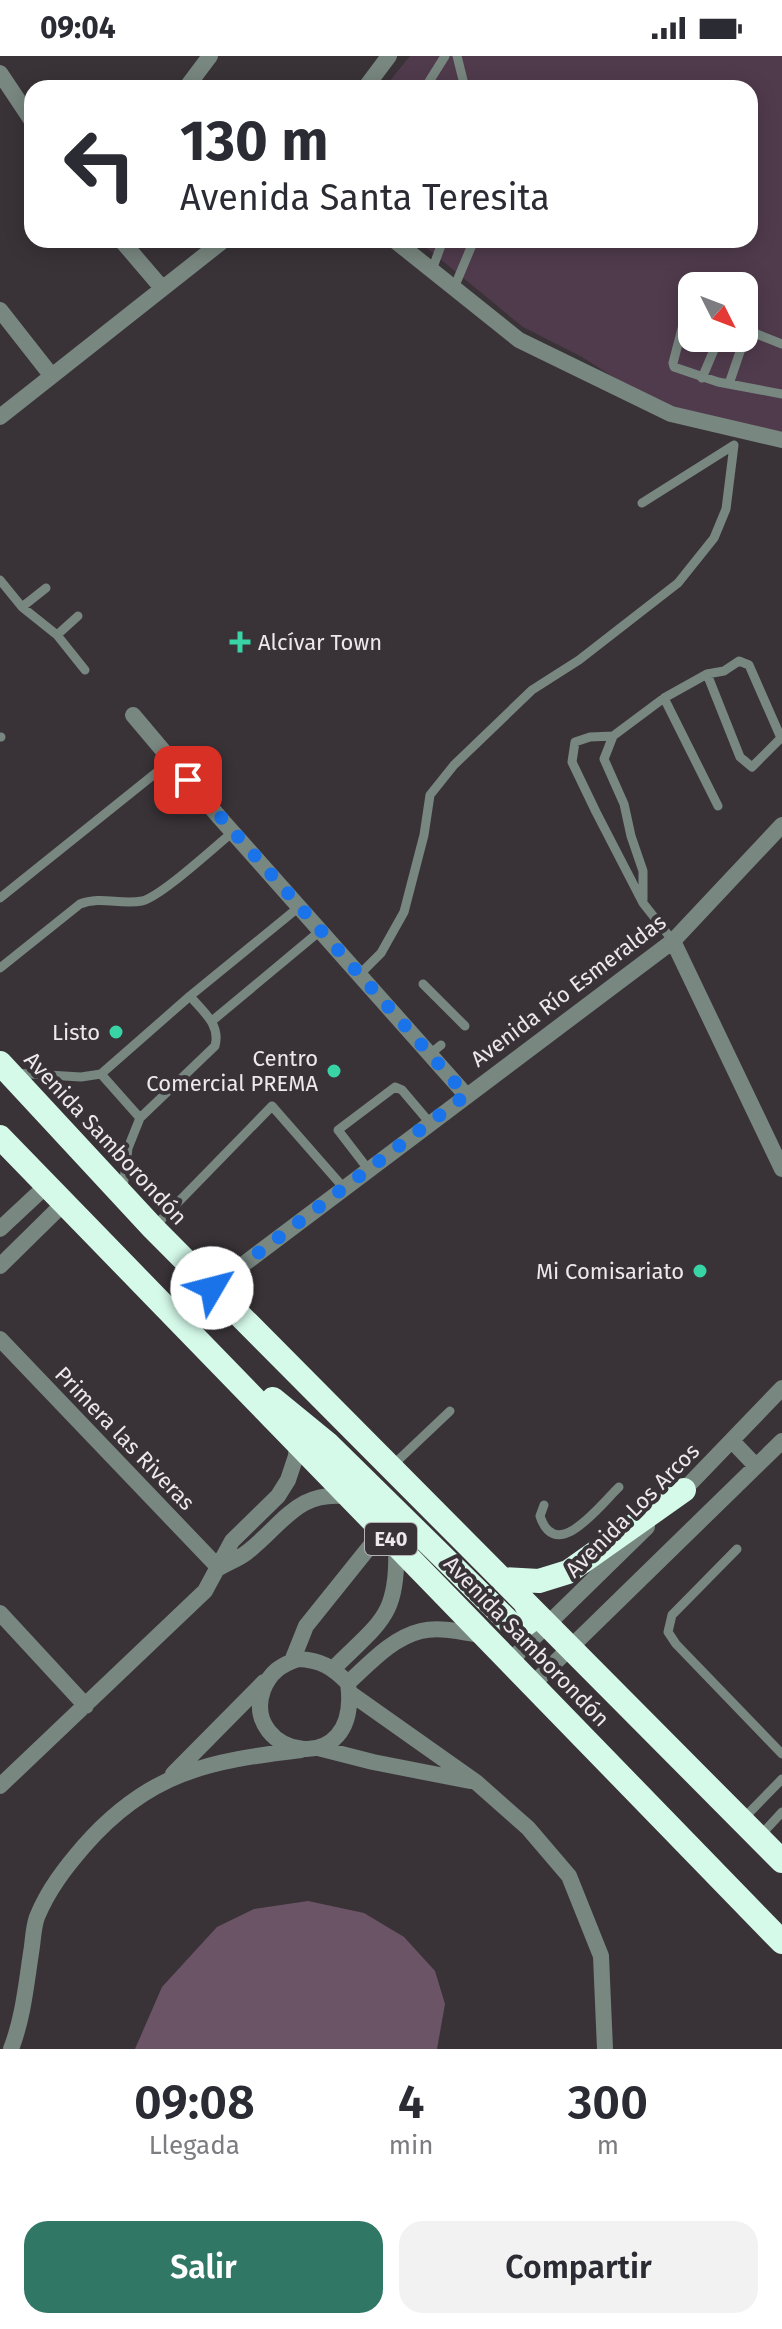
<!DOCTYPE html>
<html lang="es">
<head>
<meta charset="utf-8">
<style>
	:root { --surface:#fff; --page:#f2f2f3; --text:#2b2b33; --muted:#7c7c81; --accent:#317766 }
	body { margin:0; font-family:"Fira Sans",sans-serif; background:var(--page); color:var(--text); height:100vh; display:flex; flex-direction:column; font-size:30px; white-space:nowrap }
	* { box-sizing:border-box; margin:0 }
	p { font-size:26px; color:var(--muted) }
	.icon { flex:none; width:44px; height:44px; fill:none; stroke:currentColor; stroke-width:2; stroke-linecap:round; stroke-linejoin:round }
	.map { position:relative; height:1993px; overflow:hidden }
	.details { display:flex; flex-direction:column; background:var(--surface); flex:1 }
	.details>* { flex:none }
	.top-card { position:absolute; left:24px; top:24px; width:734px; height:168px; border-radius:24px; box-shadow:0 4px 20px #0003; background:#fff; color:var(--text); overflow:hidden }
	.needle { width:52px; rotate:132deg }
	.tools { position:absolute; left:678px; top:216px; display:grid; gap:16px }
	.tools a { display:grid; place-items:center; width:80px; height:80px; border-radius:16px; background:var(--surface); box-shadow:0 4px 20px #0003; font-size:40px }
	.pin { position:absolute; display:grid; place-items:center; width:68px; height:68px; color:#fff; margin:-34px; border-radius:16px; box-shadow:0 4px 12px #0006 }
	.me { position:absolute; width:88px; margin:-44px; rotate:53deg; stroke-linejoin:round; filter:drop-shadow(0 0 6px #0008) }
	.turn { display:flex; align-items:center; gap:28px; height:168px; padding:0 24px; font-size:36px }
	.turn .icon { width:104px; height:104px; stroke-width:2.5 }
	.turn b { display:block; font-size:56px; line-height:68px }
	.eta { display:flex; justify-content:space-evenly; align-items:center; height:136px; text-align:center }
	.eta b { font-size:48px; font-weight:600; line-height:56px }
	.action { display:flex; gap:16px; margin-top:auto; padding:16px 24px }
	.action a { flex:1; height:92px; border-radius:24px; background:var(--accent); color:#fff; font-size:32px; font-weight:600; line-height:92px; text-align:center }
	.action a+a { background:var(--page); color:var(--text) }
	.status { display:flex; justify-content:space-between; align-items:center; height:56px; padding:0 40px; background:var(--surface); direction:ltr }
	.status svg { height:22px; fill:currentColor }
	.map>svg:first-child { display:block }
	.green { fill:#503b4c; fill-rule:evenodd }
	.water { fill:#6c5467 }
	.lines { fill:none; stroke-linecap:round; stroke-linejoin:round }
	.lane { stroke:#798781; stroke-width:9 }
	.street { stroke:#798781; stroke-width:16 }
	.highway { stroke:#d5faea; stroke-width:24 }
	.route { stroke:#1a73e8; stroke-width:14; stroke-dasharray:0 25.2 }
	.poi-dot { fill:#39d4a5; stroke:#393338; stroke-width:3 }
	.labels { text-anchor:middle; stroke-width:8; stroke-linejoin:round; paint-order:stroke }
	.shield { fill:#393338; stroke:#b6b2b5; stroke-width:2 }
	.shield-label { font-size:20px; font-weight:bold; fill:#ece8eb }
	.poi-label { font-size:22px; fill:#ece8eb; stroke:#393338; text-anchor:end }
	.street-label { font-size:22px; fill:#ece8eb; stroke:#393338 }
</style>
</head>
<body>
<div class="status"><b>09:04</b><svg viewBox="0 0 49 12"><path d="M0 12V9h3v3zM5 12V6h3v6zM10 12V3h3v9zM15 12V0h3v12zM26 1h20v11H26zM47 4h2v5h-2z"/></svg></div>
<div class="map">
<svg width="782" height="1993" viewBox="0 0 782 1993">
	<rect width="100%" height="100%" fill="#393338"/>
	<path class="green" d="M 410,0 L 782,0 L 782,380 L 671,358 L 582,301 L 523,271 L 417,184 L 750,184 L 750,32 L 384,32 ZM 692,230 L 744,230 L 744,282 L 692,282 Z"/>
	<path class="water" d="M 308,1845 L 364,1857 L 404,1881 L 435,1915 L 445,1948 L 437,1993 L 135,1993 L 162,1931 L 217,1871 L 254,1853 Z"/>
	<g class="lines">
		<path class="lane" d="M 457,0 L 465,32
			M 425,32 L 445,0
			M 432,214 L 443,184
			M 454,232 L 474,184
			M 692,253 L 685,261 L 673,307 L 674,311 L 718,326 L 782,338
			M 744,273 L 782,288
			M 702,322 L 719,282
			M 729,328 L 747,275
			M 0,524 L 22,551 L 57,579 L 85,614
			M 22,551 L 46,532
			M 57,579 L 78,560
			M 707,618 L 740,701 L 752,711 L 782,681
			M 664,642 L 718,750
			M 613,680 L 604,703 L 624,748 L 631,780 L 643,815 L 643,844
			M 0,681 L 1,681
			M 0,842 L 172,704
			M 673,885 L 643,847 L 596,756 L 572,706 L 575,686 L 590,681 L 613,680 L 664,642 L 707,618 L 724,615 L 739,605 L 749,609 L 781,682
			M 0,912 L 80,848 C 100,840 121,849 142,845 C 162,840 214,791 233,776
			M 361,917 L 381,897 L 404,856 L 424,779 L 430,739 L 454,709 L 532,634 L 579,604 L 678,527 L 714,482 L 726,453 L 734,389 L 642,447
			M 423,928 L 465,970
			M 190,940 L 299,851
			M 212,965 L 320,875
			M 430,998 L 441,989
			M 14,1017 L 81,1021 L 101,1018 L 190,940 C 202,955 221,968 215,990 L 140,1062 L 128,1092 L 123,1132
			M 101,1018 L 140,1062
			M 368,1113 L 338,1074 L 395,1031 L 402,1034 L 430,1067
			M 153,1172 L 272,1050 L 343,1131
			M 393,1409 L 450,1355
			M 544,1449 L 540,1460 C 556,1509 601,1448 619,1431
			M 737,1493 L 672,1559 L 668,1576 L 676,1588 L 782,1698
			M 742,1764 L 782,1723
			M 760,1780 L 782,1756"/>
		<path class="street" d="M 0,17 L 32,65
			M 186,32 L 210,0
			M 365,32 L 389,0
			M 121,184 L 162,232
			M 394,184 L 519,284 L 671,358 L 782,384
			M 0,254 L 51,319
			M 0,361 L 224,184
			M 133,659 L 220,762 L 466,1039
			M 673,885 L 782,1113
			M 0,1173 L 46,1130
			M 0,1210 L 63,1148
			M 212,1232 L 673,885 L 782,769
			M 0,1283 L 219,1512
			M 733,1386 L 755,1409
			M 678,1440 L 782,1332
			M 219,1512 C 227,1507 238,1503 246,1497 C 283,1469 297,1432 351,1441
			M 0,1557 L 86,1650
			M 298,1603 C 321,1604 332,1611 348,1627 C 362,1727 240,1700 263,1634 C 270,1616 281,1609 298,1603 Z
			M 292,1605 L 306,1570 L 383,1474
			M 510,1605 L 647,1471
			M 334,1612 C 381,1565 399,1560 396,1488
			M 348,1627 C 370,1607 392,1582 421,1575 C 441,1570 466,1577 486,1580
			M 533,1628 L 782,1385
			M 350,1637 L 476,1726 L 528,1772 L 569,1820 L 601,1900 L 605,1993
			M 318,1692 L 373,1706 L 470,1725
			M 173,1718 L 264,1626
			M 0,1730 L 205,1535 L 232,1485 L 278,1440 L 288,1424 L 296,1400 L 297,1387
			M 11,1993 C 23,1962 26,1930 31,1897 C 33,1886 33,1872 37,1861 C 48,1834 65,1812 84,1790 C 149,1716 208,1705 301,1694"/>
		<path class="highway" d="M 0,1007 L 153,1172 L 782,1805
			M 0,1081 L 782,1886
			M 273,1343 L 328,1388 L 512,1569 L 522,1571 L 530,1565 L 530,1554 L 526,1549
			M 502,1523 L 539,1525 L 568,1516 L 684,1434"/>
	</g>
	<g class="lines">
		<path class="route" d="M 188,724 L 466,1039 L 212,1232"/>
	</g>
	<g class="poi-dot">
		<path d="M236 574h8v8h8v8h-8v8h-8v-8h-8v-8h8z"/>
		<circle cx="116" cy="976" r="8"/>
		<circle cx="334" cy="1015" r="8"/>
		<circle cx="700" cy="1215" r="8"/>
	</g>
	<g class="labels">
		<rect class="shield" x="365" y="1467" width="52" height="32" rx="6"/>
		<g class="shield-label">
			<text x="391" y="1490">E40</text>
		</g>
		<g class="poi-label">
			<text x="258" y="594" text-anchor="start">Alcívar Town</text>
			<text x="100" y="984">Listo</text>
			<text x="318" y="1010">Centro<tspan x="318" dy="25">Comercial PREMA</tspan></text>
			<text x="684" y="1223">Mi Comisariato</text>
		</g>
		<g class="street-label">
			<text transform="translate(568 934) rotate(-37)" y="8">Avenida Río Esmeraldas</text>
			<text transform="translate(106 1082) rotate(47)" y="8">Avenida Samborondón</text>
			<text transform="translate(125 1382) rotate(46)" y="8">Primera las Riveras</text>
			<text transform="translate(632 1454) rotate(-45)" y="8">Avenida Los Arcos</text>
			<text transform="translate(527 1585) rotate(46)" y="8">Avenida Samborondón</text>
		</g>
	</g>
</svg>
<div class="tools">
<a><svg class="needle" viewBox="-14 -14 28 28"><path d="M0-13l5 13h-10z" fill="#e53935"/><path d="M0 13l5-13h-10z" fill="#7c7c81"/></svg></a>
</div>
<div class="pin" style="left:188px;top:724px;background:#d93025"><svg class="icon" aria-label="arrive" viewBox="0 0 24 24"><path d="M6 21V4h12l-3 4 3 4H6"/></svg></div>
<svg class="me" style="left:212px;top:1232px" viewBox="-20 -20 40 40"><circle r="19" fill="#fff"/><path d="M0-13L10 11 0 6-10 11z" fill="#1a73e8"/></svg>
<div class="top-card">
<div class="turn"><svg class="icon" aria-label="left" viewBox="0 0 24 24"><path d="M17 20v-9H6M10 6l-5 5 5 5"/></svg><div><b>130 m</b>Avenida Santa Teresita</div></div>
</div>
</div>
<section class="details">
<div class="eta">
<div><b>09:08</b><p>Llegada</p></div>
<div><b>4</b><p>min</p></div>
<div><b>300</b><p>m</p></div>
</div>
<div class="action"><a>Salir</a><a>Compartir</a></div>
</section>
</body>
</html>
